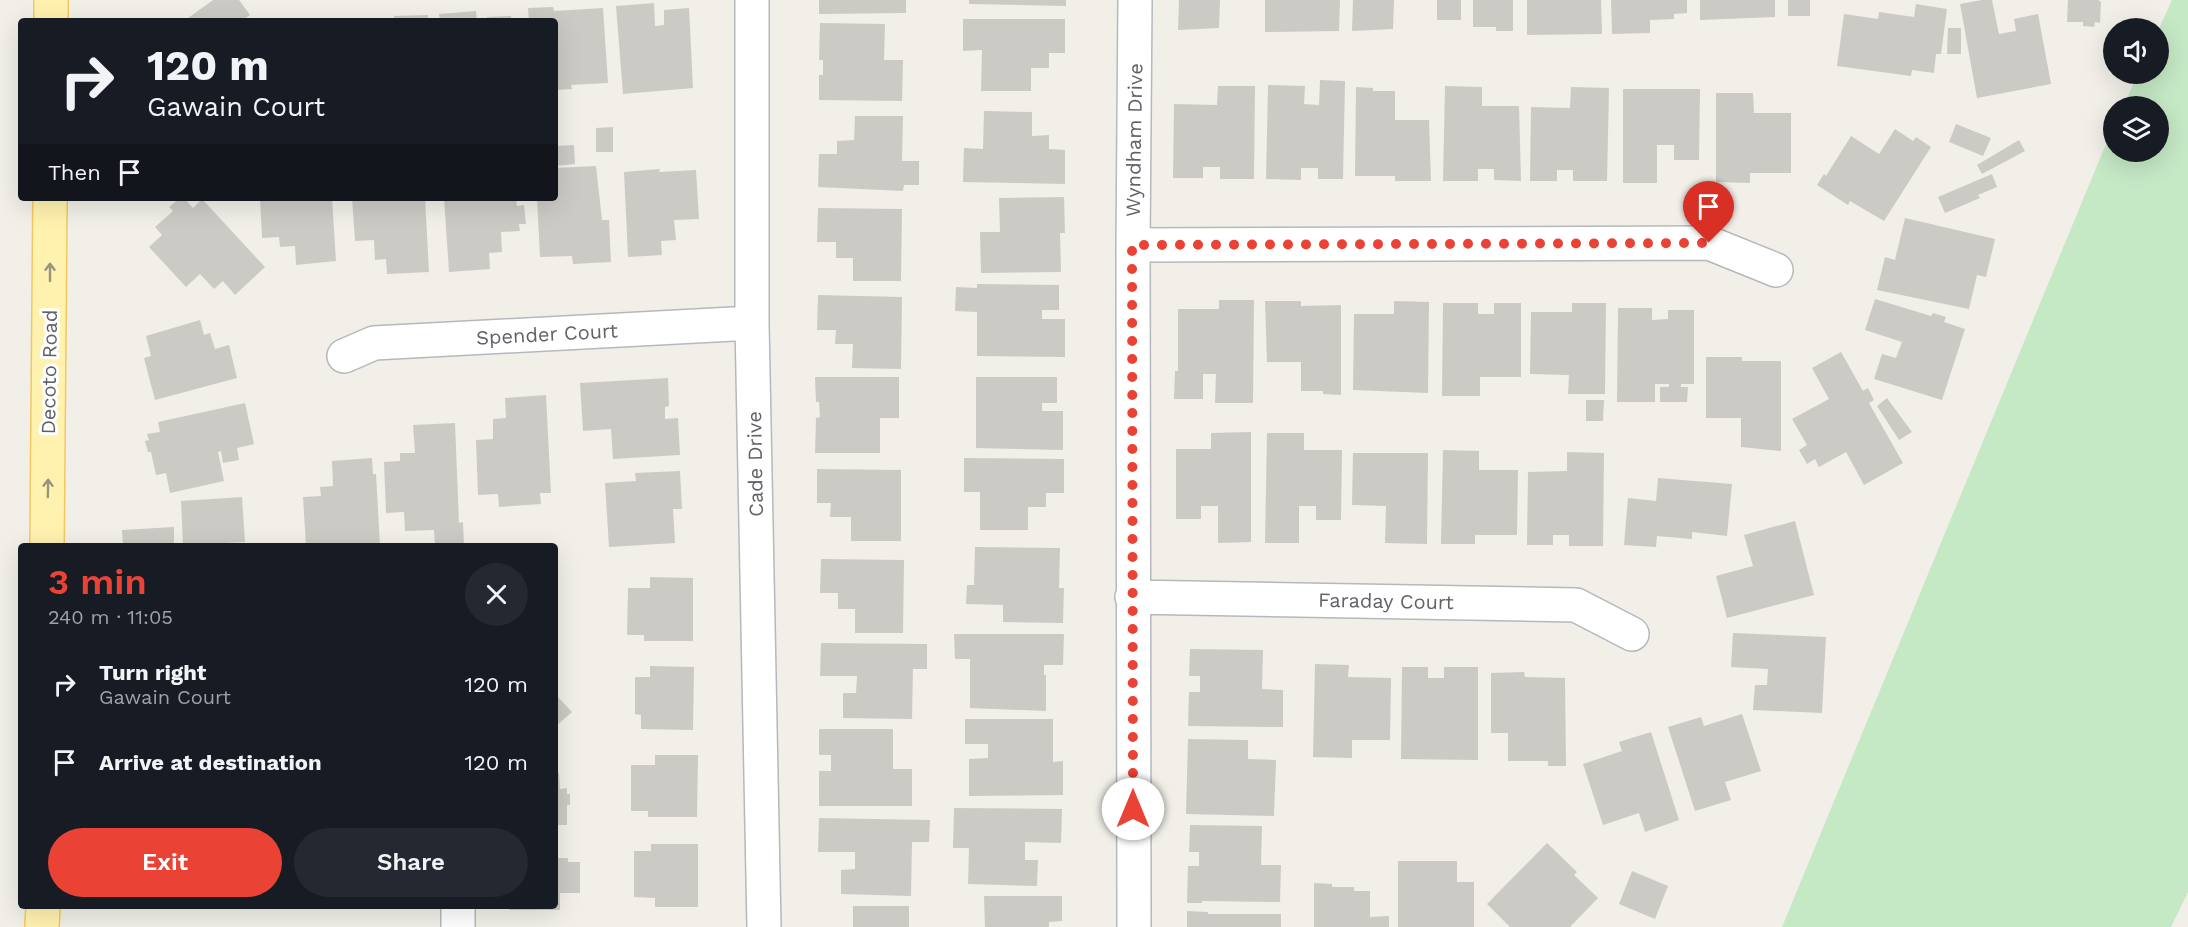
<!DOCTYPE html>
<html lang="en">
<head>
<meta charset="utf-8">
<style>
	:root { --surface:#171b24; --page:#242831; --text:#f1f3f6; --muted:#9ea1a6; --accent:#ea4335 }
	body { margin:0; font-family:"Work Sans",sans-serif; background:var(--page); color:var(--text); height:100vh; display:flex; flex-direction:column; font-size:22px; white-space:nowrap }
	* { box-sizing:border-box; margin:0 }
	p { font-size:20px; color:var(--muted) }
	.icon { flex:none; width:33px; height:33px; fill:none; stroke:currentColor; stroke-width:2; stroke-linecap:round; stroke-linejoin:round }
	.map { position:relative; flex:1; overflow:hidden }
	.details { position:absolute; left:18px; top:543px; width:540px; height:366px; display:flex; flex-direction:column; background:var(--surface); border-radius:6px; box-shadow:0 6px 24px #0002 }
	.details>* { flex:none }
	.hud { position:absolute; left:18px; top:18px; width:540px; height:183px; border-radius:6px; box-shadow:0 6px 24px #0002; background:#171b24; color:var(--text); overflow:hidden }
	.buttons { position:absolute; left:2103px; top:18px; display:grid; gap:12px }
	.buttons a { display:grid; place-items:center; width:66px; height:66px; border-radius:50%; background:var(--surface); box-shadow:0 6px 24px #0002; font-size:30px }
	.pin { position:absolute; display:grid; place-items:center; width:51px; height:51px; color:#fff; margin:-62px -26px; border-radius:50% 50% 50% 0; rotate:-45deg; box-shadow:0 0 6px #0007 }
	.pin .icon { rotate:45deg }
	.me { position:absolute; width:66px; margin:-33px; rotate:0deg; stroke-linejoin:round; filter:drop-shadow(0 0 4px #0008) }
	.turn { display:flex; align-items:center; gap:21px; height:126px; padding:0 30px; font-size:27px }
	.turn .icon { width:78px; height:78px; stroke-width:2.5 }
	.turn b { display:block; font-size:42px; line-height:51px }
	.then { display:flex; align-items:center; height:57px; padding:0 30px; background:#0003; gap:12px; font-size:22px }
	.round { display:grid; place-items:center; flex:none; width:63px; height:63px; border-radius:32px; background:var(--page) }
	.overview { display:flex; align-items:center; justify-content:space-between; height:102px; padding:0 30px }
	h1 { font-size:36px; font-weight:600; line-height:45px; color:var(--accent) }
	.button { display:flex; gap:12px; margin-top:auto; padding:12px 30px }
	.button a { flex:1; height:69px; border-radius:36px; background:var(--accent); color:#fff; font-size:24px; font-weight:600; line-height:69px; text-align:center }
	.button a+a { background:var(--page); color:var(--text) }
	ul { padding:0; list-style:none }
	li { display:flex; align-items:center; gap:18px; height:78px; padding:0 30px }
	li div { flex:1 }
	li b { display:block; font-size:22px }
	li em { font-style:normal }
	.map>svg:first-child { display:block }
	.green { fill:#c5e8c5 }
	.building { fill:#cccac5 }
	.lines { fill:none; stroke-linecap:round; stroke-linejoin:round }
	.street-casing { stroke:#b5b8bc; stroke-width:36 }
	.primary-casing { stroke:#f2c960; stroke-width:36 }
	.street { stroke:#fff; stroke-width:33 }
	.primary { stroke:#fff2af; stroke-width:33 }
	.oneway { stroke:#979581 }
	.route { stroke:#ea4335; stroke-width:10; stroke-dasharray:0 18 }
	.labels { text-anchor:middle; stroke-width:6; stroke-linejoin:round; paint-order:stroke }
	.street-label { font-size:20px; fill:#5f6368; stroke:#fff }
</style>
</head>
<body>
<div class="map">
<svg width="2188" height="927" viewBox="0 0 2188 927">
	<rect width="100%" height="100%" fill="#f1efe8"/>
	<path class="green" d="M 2172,0 L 2188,0 L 2188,892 L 2171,927 L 1782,927 L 2113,127 L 2114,152 L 2158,152 L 2158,106 L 2123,106 L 2138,74 L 2158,74 L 2159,29 Z"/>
	<path class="building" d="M 213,0 L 239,0 L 250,15 L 241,21 L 184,21 Z
		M 819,0 L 906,0 L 906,13 L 819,14 Z
		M 969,0 L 1066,0 L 1066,6 L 969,4 Z
		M 1179,0 L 1220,0 L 1219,28 L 1178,30 Z
		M 1265,0 L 1340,0 L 1339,31 L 1265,32 Z
		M 1353,0 L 1394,0 L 1393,29 L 1352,31 Z
		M 1437,0 L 1461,0 L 1461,20 L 1437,20 Z
		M 1473,0 L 1513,0 L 1513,31 L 1496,31 L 1496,27 L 1473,27 Z
		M 1527,0 L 1601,0 L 1602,34 L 1527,35 Z
		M 1611,0 L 1687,0 L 1687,13 L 1674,14 L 1674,19 L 1650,20 L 1650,33 L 1612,34 Z
		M 1700,0 L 1775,0 L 1775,17 L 1700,20 Z
		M 1788,0 L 1810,0 L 1810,16 L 1788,16 Z
		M 1982,0 L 1992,0 L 1999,34 L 2016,31 L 2014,19 L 2038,14 L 2051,84 L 1977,98 L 1960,4 Z
		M 2068,0 L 2098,0 L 2101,2 L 2100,23 L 2095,22 L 2094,27 L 2083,26 L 2083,22 L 2067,22 Z
		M 654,3 L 655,26 L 664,25 L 664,10 L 689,8 L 693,88 L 623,94 L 616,6 Z
		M 1916,4 L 1947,9 L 1941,54 L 1936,54 L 1934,73 L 1912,70 L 1911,76 L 1837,66 L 1844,14 L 1878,19 L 1879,12 L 1914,17 Z
		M 553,7 L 554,11 L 603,8 L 608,83 L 571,85 L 572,89 L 555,90 L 555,21 L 529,21 L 528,8 Z
		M 476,11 L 477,21 L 440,21 L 439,14 Z
		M 428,15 L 428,21 L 395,21 L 394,16 Z
		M 511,16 L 512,21 L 487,21 L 487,17 Z
		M 963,19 L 1065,19 L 1065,53 L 1049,53 L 1049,68 L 1031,68 L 1031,91 L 981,91 L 982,50 L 963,51 Z
		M 820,23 L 885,24 L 884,60 L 903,60 L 902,101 L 819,100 L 819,75 L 823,75 L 823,60 L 819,60 Z
		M 1948,28 L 1961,28 L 1961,54 L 1947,54 Z
		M 1320,80 L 1345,81 L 1343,179 L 1318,179 L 1318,168 L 1301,168 L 1301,180 L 1266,179 L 1268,85 L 1305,86 L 1304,104 L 1319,105 Z
		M 1218,86 L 1255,86 L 1254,179 L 1220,179 L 1220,167 L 1203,167 L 1203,178 L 1173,178 L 1174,104 L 1217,105 Z
		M 1445,86 L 1482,87 L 1482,106 L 1519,106 L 1521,181 L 1494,180 L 1494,169 L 1478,169 L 1478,181 L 1443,181 Z
		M 1356,87 L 1373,88 L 1373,91 L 1395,91 L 1395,120 L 1429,120 L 1431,181 L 1395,181 L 1395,176 L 1355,176 Z
		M 1571,87 L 1609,88 L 1607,181 L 1573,181 L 1573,170 L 1557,170 L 1557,181 L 1530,181 L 1531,107 L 1570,108 Z
		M 1623,89 L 1700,89 L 1699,160 L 1674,160 L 1674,145 L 1657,145 L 1657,183 L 1623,183 Z
		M 1716,93 L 1753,93 L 1754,113 L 1791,113 L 1791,173 L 1750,173 L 1750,183 L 1716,182 Z
		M 984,111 L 1032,112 L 1032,136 L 1049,135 L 1049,149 L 1065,150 L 1065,184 L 963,182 L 964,148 L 983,149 Z
		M 855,116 L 903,116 L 902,161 L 919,161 L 919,185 L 904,185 L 903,191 L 818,187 L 819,154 L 837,154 L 837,141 L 854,140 Z
		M 1956,124 L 1991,138 L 1983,156 L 1949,142 Z
		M 613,127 L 613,152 L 596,152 L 596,128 Z
		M 1895,129 L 1913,141 L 1916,137 L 1931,147 L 1884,221 L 1850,201 L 1848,205 L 1817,185 L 1824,174 L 1826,176 L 1851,136 L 1879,154 Z
		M 2019,140 L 2025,151 L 1982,174 L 1977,165 Z
		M 574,145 L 575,164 L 555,166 L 555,146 Z
		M 596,166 L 602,220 L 609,220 L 611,262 L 573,264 L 572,256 L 540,257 L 537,198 L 555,198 L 555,168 Z
		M 660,169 L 659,172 L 696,170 L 699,219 L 674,220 L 676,240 L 661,241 L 662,255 L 628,257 L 624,172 Z
		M 1992,174 L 1997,187 L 1978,195 L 1980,198 L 1945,213 L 1938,197 Z
		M 1064,197 L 1065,233 L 1060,233 L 1061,272 L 981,273 L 980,232 L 1000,232 L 999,198 Z
		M 180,198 L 184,198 L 193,208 L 202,199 L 265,267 L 235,295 L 223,281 L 214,289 L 200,274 L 186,287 L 149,247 L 162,235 L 155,227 L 173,211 L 169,207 Z
		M 260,198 L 332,198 L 336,261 L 296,265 L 295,246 L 280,247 L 279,237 L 262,238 Z
		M 352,198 L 425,198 L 429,272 L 387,274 L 386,259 L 375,260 L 374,240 L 355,241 Z
		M 444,198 L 516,198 L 517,206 L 524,205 L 526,224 L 519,224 L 520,231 L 501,232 L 502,252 L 489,253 L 490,269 L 449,272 Z
		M 818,208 L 902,209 L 901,281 L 853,281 L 853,258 L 836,258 L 836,242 L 817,242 Z
		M 1905,218 L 1995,239 L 1986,277 L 1977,275 L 1969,309 L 1877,290 L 1885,257 L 1895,260 Z
		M 977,284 L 1059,285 L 1059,310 L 1042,310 L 1042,319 L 1065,319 L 1065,357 L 977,356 L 977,312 L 955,311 L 956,287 L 977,288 Z
		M 818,295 L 902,297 L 901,369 L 852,368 L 853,344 L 835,344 L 836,330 L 817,330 Z
		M 1875,299 L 1931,316 L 1933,313 L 1946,317 L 1944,322 L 1965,329 L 1942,400 L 1874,379 L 1882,354 L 1896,358 L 1902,342 L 1865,330 Z
		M 1219,300 L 1254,300 L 1253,403 L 1215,403 L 1216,374 L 1203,374 L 1203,399 L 1174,399 L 1175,371 L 1178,371 L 1178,309 L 1219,309 Z
		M 1265,301 L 1301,301 L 1301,306 L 1341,305 L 1341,395 L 1323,394 L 1323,391 L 1301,391 L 1301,362 L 1267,362 Z
		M 1394,301 L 1429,302 L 1428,393 L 1353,390 L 1354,314 L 1394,314 Z
		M 1443,303 L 1478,303 L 1478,314 L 1494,314 L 1494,303 L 1521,303 L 1521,377 L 1480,377 L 1480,396 L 1442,396 Z
		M 1572,303 L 1606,303 L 1605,394 L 1568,394 L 1569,375 L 1530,374 L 1531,312 L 1572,312 Z
		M 1618,308 L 1652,308 L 1652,320 L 1668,319 L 1668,310 L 1694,310 L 1694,384 L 1681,384 L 1681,387 L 1688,387 L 1687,402 L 1660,402 L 1660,387 L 1669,387 L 1669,384 L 1655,384 L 1655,402 L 1617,402 Z
		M 200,320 L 204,335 L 210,333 L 215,349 L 229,345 L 237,378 L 155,400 L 144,358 L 151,356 L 146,336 Z
		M 1841,352 L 1863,391 L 1868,388 L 1874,400 L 1869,403 L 1903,463 L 1864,485 L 1846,452 L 1819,467 L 1815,459 L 1807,464 L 1799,450 L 1807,445 L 1792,419 L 1829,399 L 1812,368 Z
		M 1706,357 L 1742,357 L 1742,361 L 1781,361 L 1781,451 L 1741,447 L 1741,418 L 1706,418 Z
		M 815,377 L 899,377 L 899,418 L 880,418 L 880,453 L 815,453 L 816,418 L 820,417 L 819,402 L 816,402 Z
		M 976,377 L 1057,377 L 1057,403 L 1042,403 L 1042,411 L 1063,411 L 1063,450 L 976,448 Z
		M 668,378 L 669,406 L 665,407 L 665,419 L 678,418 L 680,455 L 613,459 L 611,429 L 583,431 L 580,383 Z
		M 546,395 L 551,493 L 540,493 L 541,504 L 499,507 L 498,494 L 478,495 L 476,440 L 493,439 L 493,419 L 506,418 L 505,398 Z
		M 1887,398 L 1912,432 L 1899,440 L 1877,406 Z
		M 1586,400 L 1604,400 L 1603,421 L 1586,421 Z
		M 245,403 L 254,444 L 237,448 L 239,460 L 223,463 L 221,451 L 218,452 L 224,481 L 170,493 L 166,473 L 156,475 L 151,452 L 148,452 L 145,441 L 149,440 L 147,434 L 160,432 L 158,422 Z
		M 455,423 L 459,523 L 463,522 L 464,545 L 435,546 L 434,530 L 405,531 L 404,512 L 386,513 L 384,462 L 400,461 L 400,453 L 415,453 L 413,425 Z
		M 1251,432 L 1251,542 L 1218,543 L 1218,506 L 1201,506 L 1201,519 L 1176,519 L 1176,449 L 1211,449 L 1211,433 Z
		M 1267,433 L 1304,433 L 1304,450 L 1342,450 L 1341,520 L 1316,520 L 1316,506 L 1299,506 L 1299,543 L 1265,543 Z
		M 1443,450 L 1479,451 L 1479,470 L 1518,470 L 1517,535 L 1475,535 L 1475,544 L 1441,544 Z
		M 1567,452 L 1604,453 L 1603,546 L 1569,546 L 1569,535 L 1553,535 L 1553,545 L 1527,545 L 1528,472 L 1567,471 Z
		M 1353,453 L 1428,453 L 1427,544 L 1385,543 L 1386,506 L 1352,505 Z
		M 372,458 L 373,474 L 376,474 L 380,546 L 306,546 L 303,497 L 321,496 L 320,487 L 333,486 L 332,461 Z
		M 964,458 L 1064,459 L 1064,493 L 1046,493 L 1046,507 L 1028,507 L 1028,530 L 980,530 L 980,492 L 964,492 Z
		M 817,469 L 901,470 L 901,541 L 851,541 L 851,517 L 830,517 L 831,503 L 817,503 Z
		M 680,471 L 682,509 L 673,509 L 675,543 L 609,547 L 605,483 L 636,481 L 635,473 Z
		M 1658,478 L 1732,484 L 1727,536 L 1692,532 L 1692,539 L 1657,536 L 1656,547 L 1624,545 L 1628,498 L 1656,501 Z
		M 242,497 L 245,542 L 183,545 L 181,501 Z
		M 1795,521 L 1814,595 L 1727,618 L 1716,576 L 1753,566 L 1744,535 Z
		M 174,527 L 174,546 L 123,546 L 122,530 Z
		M 975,547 L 1060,548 L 1059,588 L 1064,588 L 1063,623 L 1003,622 L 1003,605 L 966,604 L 967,585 L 974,585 Z
		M 821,559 L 904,560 L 903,633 L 855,633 L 855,609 L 838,609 L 838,593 L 820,593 Z
		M 650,577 L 693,578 L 693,641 L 644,641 L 644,635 L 627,635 L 628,588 L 650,588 Z
		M 1733,633 L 1826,637 L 1822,713 L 1753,710 L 1755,685 L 1767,685 L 1768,669 L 1731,667 Z
		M 954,634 L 1064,634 L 1063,665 L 1044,665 L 1044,675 L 1046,675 L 1046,711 L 970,708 L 970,659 L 955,659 Z
		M 821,643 L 927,644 L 927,669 L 913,669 L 912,719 L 843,718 L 843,693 L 856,693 L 857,676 L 820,676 Z
		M 1190,649 L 1263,650 L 1262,689 L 1283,690 L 1283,727 L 1188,726 L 1189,692 L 1200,692 L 1200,676 L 1189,676 Z
		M 1315,664 L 1349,665 L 1348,677 L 1391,678 L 1390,740 L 1352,740 L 1352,758 L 1313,757 Z
		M 650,666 L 694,667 L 693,730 L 641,729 L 641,715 L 635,714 L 635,677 L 650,677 Z
		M 1402,667 L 1428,667 L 1428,678 L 1444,678 L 1444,667 L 1478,667 L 1478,760 L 1401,759 Z
		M 1524,672 L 1525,677 L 1565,678 L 1566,766 L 1548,766 L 1548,761 L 1508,761 L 1508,733 L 1491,733 L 1491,673 Z
		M 555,694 L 572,712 L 555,727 Z
		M 1742,714 L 1761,771 L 1725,782 L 1731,800 L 1695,811 L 1668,727 L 1701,717 L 1704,726 Z
		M 965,719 L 1053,719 L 1053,762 L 1063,761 L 1063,795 L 969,796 L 969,759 L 988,758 L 988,744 L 965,744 Z
		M 819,729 L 893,729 L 893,769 L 912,769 L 912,806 L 819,806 L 819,771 L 831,771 L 831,755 L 819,755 Z
		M 1651,732 L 1679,820 L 1645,832 L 1639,813 L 1603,825 L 1583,764 L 1622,751 L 1619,742 Z
		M 1188,739 L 1248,740 L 1248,759 L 1276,760 L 1274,816 L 1186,814 Z
		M 655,755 L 698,755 L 697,817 L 648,817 L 648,811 L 631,811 L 631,765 L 655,765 Z
		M 555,773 L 559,773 L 560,789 L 567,788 L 567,794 L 570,794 L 570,805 L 567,805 L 567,825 L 555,825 Z
		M 954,808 L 1062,809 L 1061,843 L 1025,842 L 1025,860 L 1038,860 L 1037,886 L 968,884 L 969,848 L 953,848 Z
		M 819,818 L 930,820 L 929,842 L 912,842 L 911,896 L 841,894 L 841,870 L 855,869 L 855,852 L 818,852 Z
		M 1190,825 L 1262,826 L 1261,865 L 1281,865 L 1280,902 L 1202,901 L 1202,903 L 1187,903 L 1188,866 L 1199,866 L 1199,852 L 1189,852 Z
		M 1547,843 L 1577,872 L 1574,875 L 1598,898 L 1570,927 L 1510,927 L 1487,904 Z
		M 651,844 L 698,844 L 698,907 L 655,907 L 655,898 L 634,897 L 634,851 L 651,851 Z
		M 555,858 L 568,858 L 568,862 L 580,862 L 580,893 L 560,893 L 560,910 L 509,910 L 509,906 L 555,906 Z
		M 1398,861 L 1457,861 L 1457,882 L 1474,882 L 1474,927 L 1398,927 Z
		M 1632,871 L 1668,886 L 1655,919 L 1619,904 Z
		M 1314,883 L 1332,884 L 1332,887 L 1354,887 L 1354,891 L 1370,891 L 1370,917 L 1389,916 L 1389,927 L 1314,927 Z
		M 984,896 L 1062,896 L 1062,921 L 1049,922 L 1049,927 L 985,927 Z
		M 853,906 L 909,906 L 909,927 L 853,927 Z
		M 1187,911 L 1208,912 L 1208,914 L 1281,914 L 1281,927 L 1187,927 Z"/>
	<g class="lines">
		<defs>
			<path id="street" d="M 752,0 L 752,323 L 764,927
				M 1133,245 L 1709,243 L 1776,270
				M 344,356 L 374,343 L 752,323
				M 1132,597 L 1576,605 L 1632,634
				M 458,927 L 458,906
				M 1134,927 L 1133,245 L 1135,0"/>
			<path id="primary" d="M 51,21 L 51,0
				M 47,546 L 50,198
				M 42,927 L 43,906"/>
		</defs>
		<use href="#street" class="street-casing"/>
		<use href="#primary" class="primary-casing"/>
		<use href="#street" class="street"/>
		<use href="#primary" class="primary"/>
	</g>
	<defs><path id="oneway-shaft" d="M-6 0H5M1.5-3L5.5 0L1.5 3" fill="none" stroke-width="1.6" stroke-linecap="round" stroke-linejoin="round" transform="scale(1.5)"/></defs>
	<g class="oneway">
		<use href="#oneway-shaft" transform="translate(50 272) rotate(-90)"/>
		<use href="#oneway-shaft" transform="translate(48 488) rotate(-89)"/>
	</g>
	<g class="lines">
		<path class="route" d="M 1133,809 L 1132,245 L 1709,243"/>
	</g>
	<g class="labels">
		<g class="street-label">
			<text transform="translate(1134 140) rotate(-89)" y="7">Wyndham Drive</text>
			<text transform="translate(547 334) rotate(-3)" y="7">Spender Court</text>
			<text transform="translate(49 372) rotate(-89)" y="7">Decoto Road</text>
			<text transform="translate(755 464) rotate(-91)" y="7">Cade Drive</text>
			<text transform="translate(1386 601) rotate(1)" y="7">Faraday Court</text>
		</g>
	</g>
</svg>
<div class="buttons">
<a><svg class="icon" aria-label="sound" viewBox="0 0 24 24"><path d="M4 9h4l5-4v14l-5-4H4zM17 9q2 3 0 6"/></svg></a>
<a><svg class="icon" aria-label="layers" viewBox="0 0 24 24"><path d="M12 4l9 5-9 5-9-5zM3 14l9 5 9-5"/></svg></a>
</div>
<div class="pin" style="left:1709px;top:243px;background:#d93025"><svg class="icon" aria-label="arrive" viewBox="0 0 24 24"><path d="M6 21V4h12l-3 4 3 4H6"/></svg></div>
<svg class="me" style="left:1133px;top:809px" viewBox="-20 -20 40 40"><circle r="19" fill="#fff"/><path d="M0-13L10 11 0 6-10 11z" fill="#ea4335"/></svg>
<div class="hud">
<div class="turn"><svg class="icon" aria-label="right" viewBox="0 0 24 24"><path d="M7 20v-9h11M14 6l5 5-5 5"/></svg><div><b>120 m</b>Gawain Court</div></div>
<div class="then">Then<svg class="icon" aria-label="arrive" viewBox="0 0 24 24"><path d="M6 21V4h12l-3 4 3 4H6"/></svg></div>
</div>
<section class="details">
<div class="overview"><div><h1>3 min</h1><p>240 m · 11:05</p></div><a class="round"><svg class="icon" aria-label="close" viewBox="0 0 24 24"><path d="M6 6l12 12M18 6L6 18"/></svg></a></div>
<ul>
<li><svg class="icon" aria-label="right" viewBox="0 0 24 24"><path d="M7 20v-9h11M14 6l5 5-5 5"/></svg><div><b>Turn right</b><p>Gawain Court</p></div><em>120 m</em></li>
<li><svg class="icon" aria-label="arrive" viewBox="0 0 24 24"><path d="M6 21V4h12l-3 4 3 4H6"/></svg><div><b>Arrive at destination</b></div><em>120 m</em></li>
</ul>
<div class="button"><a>Exit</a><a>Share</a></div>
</section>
</div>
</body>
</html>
